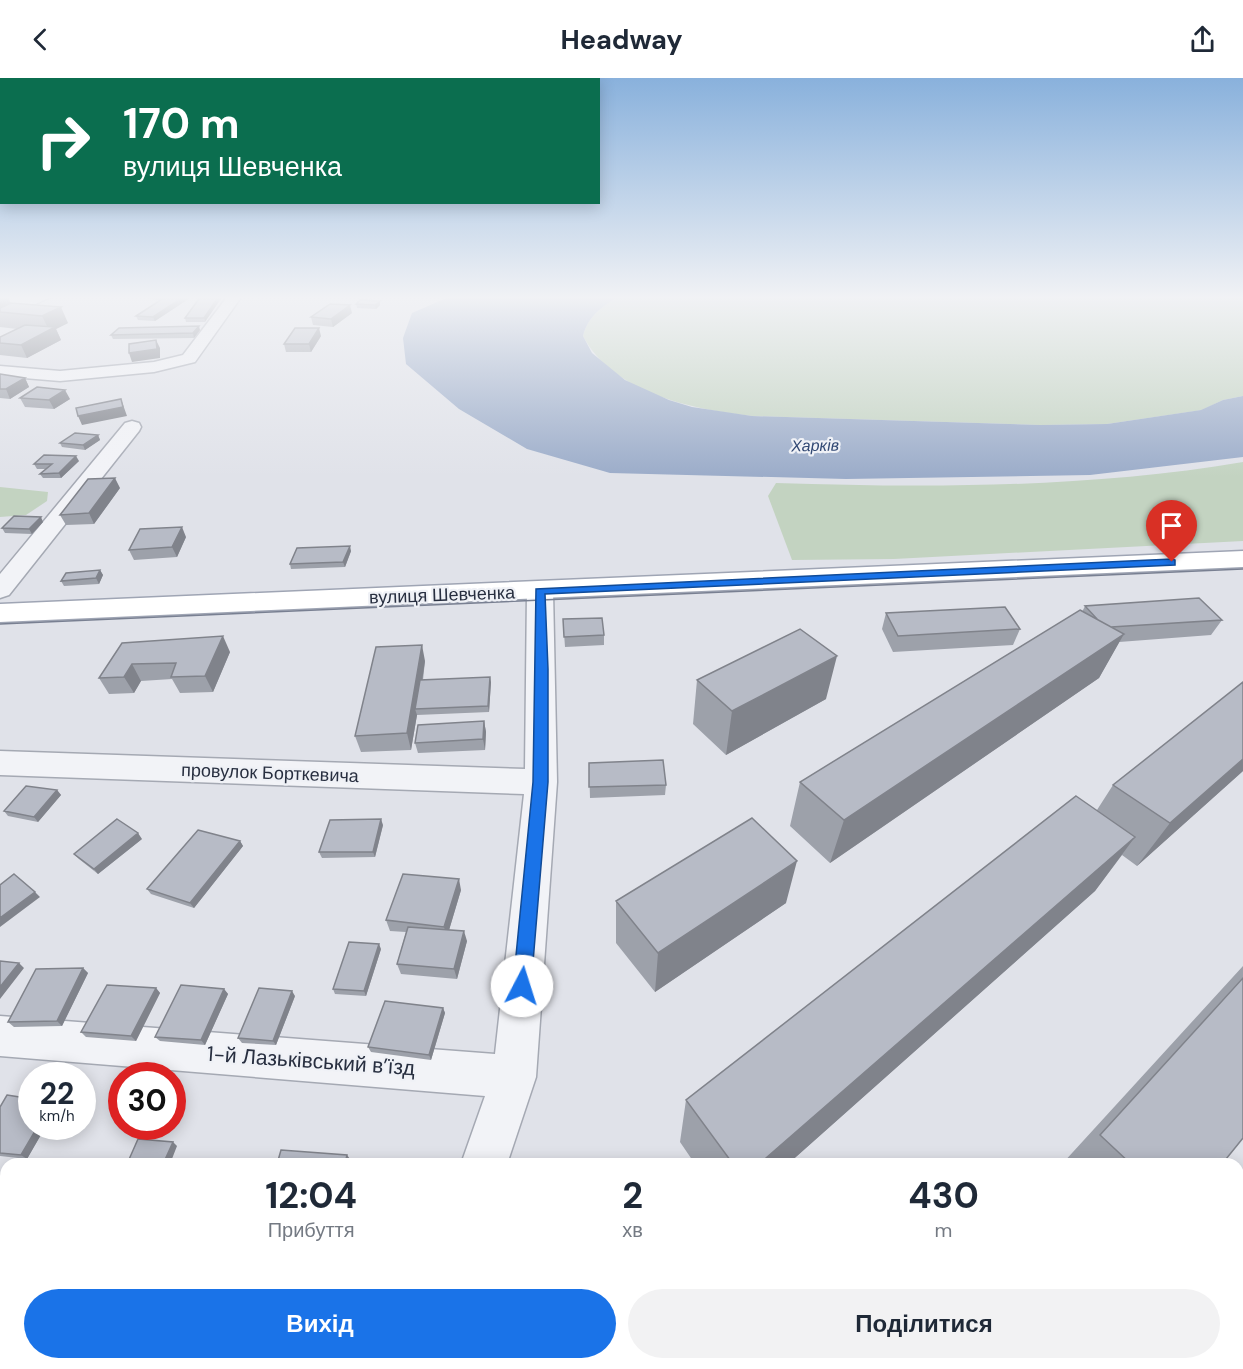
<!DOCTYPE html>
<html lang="uk">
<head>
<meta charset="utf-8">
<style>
	:root { --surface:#fff; --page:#f2f2f3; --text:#1f2937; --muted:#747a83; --accent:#1a73e8 }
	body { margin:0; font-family:"DM Sans",sans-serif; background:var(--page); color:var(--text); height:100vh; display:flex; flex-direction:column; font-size:22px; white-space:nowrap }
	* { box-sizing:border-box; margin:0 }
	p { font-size:20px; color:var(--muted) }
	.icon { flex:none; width:33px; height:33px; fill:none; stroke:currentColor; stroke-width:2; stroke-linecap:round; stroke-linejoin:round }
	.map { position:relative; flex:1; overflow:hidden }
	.sheet { position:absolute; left:0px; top:1080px; width:1244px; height:212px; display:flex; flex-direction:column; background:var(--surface); border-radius:18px 18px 0 0; box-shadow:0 3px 15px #0003 }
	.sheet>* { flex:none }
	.banner { position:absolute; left:0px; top:0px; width:600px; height:126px; box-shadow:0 3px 15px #0003; background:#0b6e4f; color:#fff; overflow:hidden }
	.speed { position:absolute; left:18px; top:984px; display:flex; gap:12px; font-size:30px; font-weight:700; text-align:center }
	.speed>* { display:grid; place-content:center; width:78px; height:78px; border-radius:50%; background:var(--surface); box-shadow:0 3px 15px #0003; line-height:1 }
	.speed small { font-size:15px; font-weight:400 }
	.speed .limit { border:9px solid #d22; background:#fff; color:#111 }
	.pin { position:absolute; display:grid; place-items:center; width:51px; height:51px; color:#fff; margin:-62px -26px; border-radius:50% 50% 50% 0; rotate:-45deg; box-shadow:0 0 6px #0007 }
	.pin .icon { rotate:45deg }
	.me { position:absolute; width:66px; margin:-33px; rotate:5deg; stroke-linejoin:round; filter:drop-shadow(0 0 4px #0008) }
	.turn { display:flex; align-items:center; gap:21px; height:126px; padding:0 24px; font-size:27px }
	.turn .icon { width:78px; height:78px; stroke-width:2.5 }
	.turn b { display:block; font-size:42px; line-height:51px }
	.eta { display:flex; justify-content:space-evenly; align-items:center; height:102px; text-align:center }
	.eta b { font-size:36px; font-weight:700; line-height:42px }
	.cta { display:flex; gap:12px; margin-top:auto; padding:12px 24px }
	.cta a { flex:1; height:69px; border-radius:36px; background:var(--accent); color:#fff; font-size:24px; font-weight:700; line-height:69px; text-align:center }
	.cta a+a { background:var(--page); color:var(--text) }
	header { display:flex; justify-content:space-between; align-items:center; height:78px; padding:0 24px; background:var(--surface); font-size:27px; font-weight:700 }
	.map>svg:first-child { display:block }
	.green { fill:#c3d3c1 }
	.water { fill:#9bacc9 }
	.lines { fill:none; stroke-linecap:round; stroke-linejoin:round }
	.minor-casing { stroke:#a5a9b3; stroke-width:3 }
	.major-casing { stroke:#9fa5b4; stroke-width:3 }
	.minor { fill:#f2f3f7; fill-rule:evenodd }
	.major { fill:#fff; fill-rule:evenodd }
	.tram { stroke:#798092; stroke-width:1.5 }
	.wall { fill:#9da1aa }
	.shaded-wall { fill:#80838b }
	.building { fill:#b7bbc6; stroke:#80838b; stroke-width:1.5 }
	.route { fill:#1a73e8; stroke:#114b97; stroke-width:1.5 }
	.labels { text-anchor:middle; stroke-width:4.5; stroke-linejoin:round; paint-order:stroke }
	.far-water-label { font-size:16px; font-style:italic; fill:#324974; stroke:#eff1f6 }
	.street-label { font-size:18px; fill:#282f40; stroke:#eff1f6 }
	.near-street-label { font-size:21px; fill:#282f40; stroke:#eff1f6 }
</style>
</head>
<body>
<header><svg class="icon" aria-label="back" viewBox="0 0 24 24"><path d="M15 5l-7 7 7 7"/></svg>Headway<svg class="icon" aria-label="share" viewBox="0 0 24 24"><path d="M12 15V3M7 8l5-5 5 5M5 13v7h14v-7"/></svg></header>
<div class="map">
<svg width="1243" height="1291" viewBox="0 0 1243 1291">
	<rect width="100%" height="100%" fill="#e0e2e9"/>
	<path class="green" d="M 621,218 L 1243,218 L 1243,318 L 1223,322 L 1202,332 L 1107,346 L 1040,347 L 752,338 C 692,331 614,316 583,258 C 588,238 603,227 621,218 Z
		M 1243,384 L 1243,463 L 894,481 L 792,482 L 768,418 L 776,405 C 931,410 1090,410 1243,384 Z
		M 0,409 L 48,414 L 47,423 L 26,437 L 0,439 Z"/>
	<path class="water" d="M 451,218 L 621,218 C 603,227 588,238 583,258 L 592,275 L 625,302 L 669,322 L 692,329 L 752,338 L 1040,347 L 1107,346 L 1201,332 L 1223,322 L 1243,318 L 1243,379 L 1090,397 L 846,401 L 610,395 L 527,371 L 459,331 L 406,286 L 403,260 L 412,235 Z"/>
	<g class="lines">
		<defs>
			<path id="minor" d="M 0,218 L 53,218 L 33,227 L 0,225 Z
				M 228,218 L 242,218 L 195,284 L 154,294 L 60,303 L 0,298 L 0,288 L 60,293 L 154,284 L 183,277 Z
				M 132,343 L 139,345 L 141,349 L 139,353 L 9,517 L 0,520 L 0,496 L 125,345 Z
				M 540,505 L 549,508 L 553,513 L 557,704 L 536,999 L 507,1086 L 461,1086 L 485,1018 L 0,978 L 0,938 L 495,976 L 524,716 L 0,697 L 0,673 L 525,691 L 527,513 L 531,508 Z
				M 387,1286 L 441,1286 L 439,1291 L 385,1291 Z"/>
			<path id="major" d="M 1243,473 L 1243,489 L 0,544 L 0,526 Z"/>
		</defs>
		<use href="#minor" class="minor-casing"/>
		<use href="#major" class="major-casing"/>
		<use href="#minor" class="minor"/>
		<use href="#major" class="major"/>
		<path class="tram" d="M 0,546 L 1243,491"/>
	</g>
	<path class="wall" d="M 0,218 L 7,218 L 11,225 L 68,245 L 56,251 L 61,262 L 27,280 L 0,277 L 0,259 L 17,251 L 0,249 Z
		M 15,218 L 32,218 L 26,220 L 16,219 Z
		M 149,218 L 193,218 L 155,243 L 138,242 L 136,238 L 161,222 L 151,221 Z
		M 201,218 L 205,244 L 186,244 L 185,240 Z
		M 380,223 L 380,227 L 376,231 L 357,230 L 356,226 Z
		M 352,235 L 333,249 L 313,247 L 311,239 Z
		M 200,252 L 194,260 L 113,261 L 111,257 Z
		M 321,258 L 311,274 L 286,274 L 284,266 Z
		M 0,296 L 25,300 L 29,309 L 10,321 L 0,320 Z
		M 20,320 L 70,321 L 54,331 L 25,329 Z
		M 98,357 L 100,362 L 85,372 L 62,369 L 60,365 Z
		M 79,383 L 61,400 L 43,400 L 40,396 L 46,391 L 37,391 L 34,386 Z
		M 120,410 L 94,446 L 66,447 L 60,437 Z
		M 43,444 L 32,456 L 5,455 L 2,450 Z
		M 186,459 L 177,479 L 134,482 L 129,472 Z
		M 351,473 L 345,489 L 291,491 L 290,486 Z
		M 100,492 L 103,497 L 99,506 L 64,508 L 61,503 Z
		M 1085,528 L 1222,542 L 1211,557 L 1119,564 L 1099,600 L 830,785 L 790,748 L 800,704 L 1082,534 Z
		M 886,535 L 1020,551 L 1013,567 L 893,574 L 882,551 Z
		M 563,541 L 604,557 L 604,567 L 565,569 Z
		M 122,565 L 230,574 L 213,614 L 180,615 L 172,601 L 141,603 L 134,615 L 109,616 L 99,600 Z
		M 425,583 L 423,602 L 491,604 L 489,634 L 417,637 L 411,672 L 361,674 L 355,658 Z
		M 697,602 L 826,621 L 726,677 L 693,646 Z
		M 484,643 L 486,654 L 485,672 L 418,675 L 415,665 Z
		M 589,685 L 666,707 L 665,717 L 590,720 Z
		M 1243,693 L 1137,788 L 1122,777 L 1095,813 L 788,1086 L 695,1086 L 680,1064 L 686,1022 L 1097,732 L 1113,707 Z
		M 57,712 L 61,717 L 38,744 L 8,738 L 4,733 Z
		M 383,747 L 375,779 L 322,780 L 319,774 Z
		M 142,761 L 98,796 L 79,781 L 74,776 Z
		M 240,763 L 243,768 L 194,830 L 151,816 L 147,811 Z
		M 461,812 L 449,852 L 467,863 L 457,901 L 401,896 L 397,886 L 406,854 L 390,853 L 386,842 Z
		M 616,823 L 786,825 L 655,914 L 616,865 Z
		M 381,871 L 366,918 L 335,916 L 333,911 Z
		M 1243,888 L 1243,1060 L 1222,1086 L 1062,1086 Z
		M 83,890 L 88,895 L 62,948 L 14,949 L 8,944 Z
		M 156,910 L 160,915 L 136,963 L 86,959 L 81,954 Z
		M 224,911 L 228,916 L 205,967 L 160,963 L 155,959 Z
		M 295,918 L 276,967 L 242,965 L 238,960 Z
		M 443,930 L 445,935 L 431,982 L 371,974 L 368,969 Z
		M 0,1029 L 32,1048 L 46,1048 L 27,1081 L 0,1078 Z"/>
	<path class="shaded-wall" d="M 0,218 L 7,218 L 12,228 L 0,232 Z
		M 185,218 L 193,218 L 155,243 L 153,239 Z
		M 219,218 L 223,218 L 205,244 L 204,240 Z
		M 380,223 L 380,227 L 376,231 L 375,227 Z
		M 350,227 L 352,235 L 333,249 L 331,241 Z
		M 61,229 L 68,245 L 56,251 L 61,262 L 27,280 L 21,267 L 49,252 L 42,238 Z
		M 199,248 L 200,252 L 194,260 L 193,255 Z
		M 319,250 L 321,258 L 311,274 L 309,266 Z
		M 156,262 L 160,270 L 160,280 L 132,284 L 129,275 Z
		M 25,300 L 29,309 L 10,321 L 6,311 Z
		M 65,312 L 70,321 L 54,331 L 49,322 Z
		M 121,321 L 127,338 L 82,347 L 78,338 Z
		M 98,357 L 100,362 L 85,372 L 83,367 Z
		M 76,378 L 79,383 L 61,400 L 59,395 Z
		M 115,400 L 120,410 L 94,446 L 89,435 Z
		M 41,439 L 43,444 L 32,456 L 29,451 Z
		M 182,449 L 186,459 L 177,479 L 172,469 Z
		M 350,468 L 351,473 L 345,489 L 343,484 Z
		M 100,492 L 103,497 L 99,506 L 96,500 Z
		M 1124,556 L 1099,600 L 830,785 L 844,742 Z
		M 223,558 L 230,574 L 213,614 L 205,598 Z
		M 422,567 L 425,583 L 418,631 L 415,631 L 417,637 L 411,672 L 407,655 Z
		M 837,578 L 826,621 L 726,677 L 732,633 Z
		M 132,586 L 141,603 L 134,615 L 124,599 Z
		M 490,599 L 491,604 L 489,634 L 488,628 Z
		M 484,643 L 486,654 L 485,672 L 483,661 Z
		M 1243,681 L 1243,693 L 1137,788 L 1170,745 Z
		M 57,712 L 61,717 L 38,744 L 34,739 Z
		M 381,741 L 383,747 L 375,779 L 373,774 Z
		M 138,755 L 142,761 L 98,796 L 94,791 Z
		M 1135,759 L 1095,813 L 788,1086 L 759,1086 Z
		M 240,763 L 243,768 L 194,830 L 190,825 Z
		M 797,783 L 786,825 L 655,914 L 658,875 Z
		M 459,801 L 461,812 L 447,859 L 444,849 Z
		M 35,814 L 40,819 L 0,849 L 0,840 Z
		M 464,853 L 467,863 L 457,901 L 454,891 Z
		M 379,866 L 381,871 L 366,918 L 364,913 Z
		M 19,885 L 24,890 L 0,921 L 0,909 Z
		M 83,890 L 88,895 L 62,948 L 57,943 Z
		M 156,910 L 160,915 L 136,963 L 131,958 Z
		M 224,911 L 228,916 L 205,967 L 201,962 Z
		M 292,913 L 295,918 L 276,967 L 273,963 Z
		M 443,930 L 445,935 L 431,982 L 429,977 Z
		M 38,1048 L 46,1048 L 27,1081 L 21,1077 Z
		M 173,1064 L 177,1068 L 170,1086 L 163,1086 Z
		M 347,1077 L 350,1081 L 348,1086 L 345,1086 Z"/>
	<path class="building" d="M 164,218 L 185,218 L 153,239 L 136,238 L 167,218 Z
		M 201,218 L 219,218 L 204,240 L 185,240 Z
		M 360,222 L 380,223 L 375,227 L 356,226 Z
		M 11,225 L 61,229 L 42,238 L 0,234 L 0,230 Z
		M 330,226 L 350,227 L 331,241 L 311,239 Z
		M 25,247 L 55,249 L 21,267 L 0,265 L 0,259 Z
		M 199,248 L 193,255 L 111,257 L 119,250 Z
		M 295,250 L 319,250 L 309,266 L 284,266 Z
		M 156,262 L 157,271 L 129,275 L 129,266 Z
		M 0,296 L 25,300 L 6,311 L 0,311 Z
		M 37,309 L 65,312 L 49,322 L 20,320 Z
		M 121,321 L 123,329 L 78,338 L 76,330 Z
		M 75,355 L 98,357 L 83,367 L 60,365 Z
		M 44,377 L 76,378 L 59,395 L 40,396 L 52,386 L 34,386 Z
		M 115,400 L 89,435 L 60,437 L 88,401 Z
		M 14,438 L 41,439 L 29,451 L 2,450 Z
		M 182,449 L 172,469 L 129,472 L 140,451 Z
		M 350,468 L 343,484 L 290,486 L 297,470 Z
		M 100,492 L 96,500 L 61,503 L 66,495 Z
		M 1199,520 L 1222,542 L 1111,549 L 1098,542 L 1085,528 Z
		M 1005,529 L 1020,551 L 898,558 L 886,535 Z
		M 1080,532 L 1124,556 L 844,742 L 800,704 Z
		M 602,540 L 604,557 L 564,559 L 563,541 Z
		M 800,551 L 837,578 L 732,633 L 697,602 Z
		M 223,558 L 205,598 L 171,599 L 176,585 L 132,586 L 124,599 L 99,600 L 122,565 Z
		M 422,567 L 407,655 L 355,658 L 376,569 Z
		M 490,599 L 488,628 L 415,631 L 420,602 Z
		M 1243,604 L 1243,681 L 1170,745 L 1113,707 Z
		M 484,643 L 483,661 L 415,665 L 418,647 Z
		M 663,682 L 666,707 L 589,709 L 589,685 Z
		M 26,708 L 57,712 L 34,739 L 4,733 Z
		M 1076,718 L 1135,759 L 759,1086 L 733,1086 L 686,1022 Z
		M 752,740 L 797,783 L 658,875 L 616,823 Z
		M 117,741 L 138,755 L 94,791 L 74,776 Z
		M 381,741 L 373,774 L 319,774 L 330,742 Z
		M 198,752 L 240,763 L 190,825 L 147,811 Z
		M 14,796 L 35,814 L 0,840 L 0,807 Z
		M 403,796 L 459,801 L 444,849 L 386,842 Z
		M 408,849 L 464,853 L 454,891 L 397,886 Z
		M 349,864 L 379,866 L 364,913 L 333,911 Z
		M 0,883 L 19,885 L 0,909 Z
		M 83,890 L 57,943 L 8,944 L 36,891 Z
		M 1243,900 L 1243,1060 L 1222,1086 L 1131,1086 L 1100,1057 Z
		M 107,907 L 156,910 L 131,958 L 81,954 Z
		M 181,907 L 224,911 L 201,962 L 155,959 Z
		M 259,910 L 292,913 L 273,963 L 238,960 Z
		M 385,923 L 443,930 L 429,977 L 368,969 Z
		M 7,1017 L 32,1021 L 32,1048 L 38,1048 L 21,1077 L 0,1075 L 0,1029 Z
		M 138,1061 L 173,1064 L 163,1086 L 127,1086 Z
		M 281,1072 L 347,1077 L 345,1086 L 277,1086 Z"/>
	<linearGradient id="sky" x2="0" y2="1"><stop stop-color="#89b1dc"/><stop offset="0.55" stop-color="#f1f2f5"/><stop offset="1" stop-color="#f1f2f5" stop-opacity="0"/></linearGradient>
	<rect width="1243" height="399" fill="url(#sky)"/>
	<path class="route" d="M 1172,481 L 1175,482 L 1175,487 L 545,516 L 548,591 L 548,704 L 531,908 L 529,914 L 522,916 L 516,914 L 513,908 L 533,704 L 536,511 Z"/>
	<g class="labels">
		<g class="far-water-label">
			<text transform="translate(815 367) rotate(-1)" y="6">Харків</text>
		</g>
		<g class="street-label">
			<text transform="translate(442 517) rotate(-2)" y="6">вулиця Шевченка</text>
			<text transform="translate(270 695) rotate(2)" y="6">провулок Борткевича</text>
		</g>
		<g class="near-street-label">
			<text transform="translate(311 983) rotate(4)" y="7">1-й Лазьківський в’їзд</text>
		</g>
	</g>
</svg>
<div class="speed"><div>22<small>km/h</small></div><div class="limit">30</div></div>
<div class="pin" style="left:1172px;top:484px;background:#d93025"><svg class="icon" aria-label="arrive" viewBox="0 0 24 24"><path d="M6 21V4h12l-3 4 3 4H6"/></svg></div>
<svg class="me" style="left:522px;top:908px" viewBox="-20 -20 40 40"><circle r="19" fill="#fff"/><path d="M0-13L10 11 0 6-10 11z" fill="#1a73e8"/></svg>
<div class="banner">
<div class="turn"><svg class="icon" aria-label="right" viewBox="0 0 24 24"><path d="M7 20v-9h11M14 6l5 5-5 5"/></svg><div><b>170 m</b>вулиця Шевченка</div></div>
</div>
<section class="sheet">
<div class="eta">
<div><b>12:04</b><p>Прибуття</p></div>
<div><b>2</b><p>хв</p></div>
<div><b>430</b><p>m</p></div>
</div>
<div class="cta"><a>Вихід</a><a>Поділитися</a></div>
</section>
</div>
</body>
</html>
